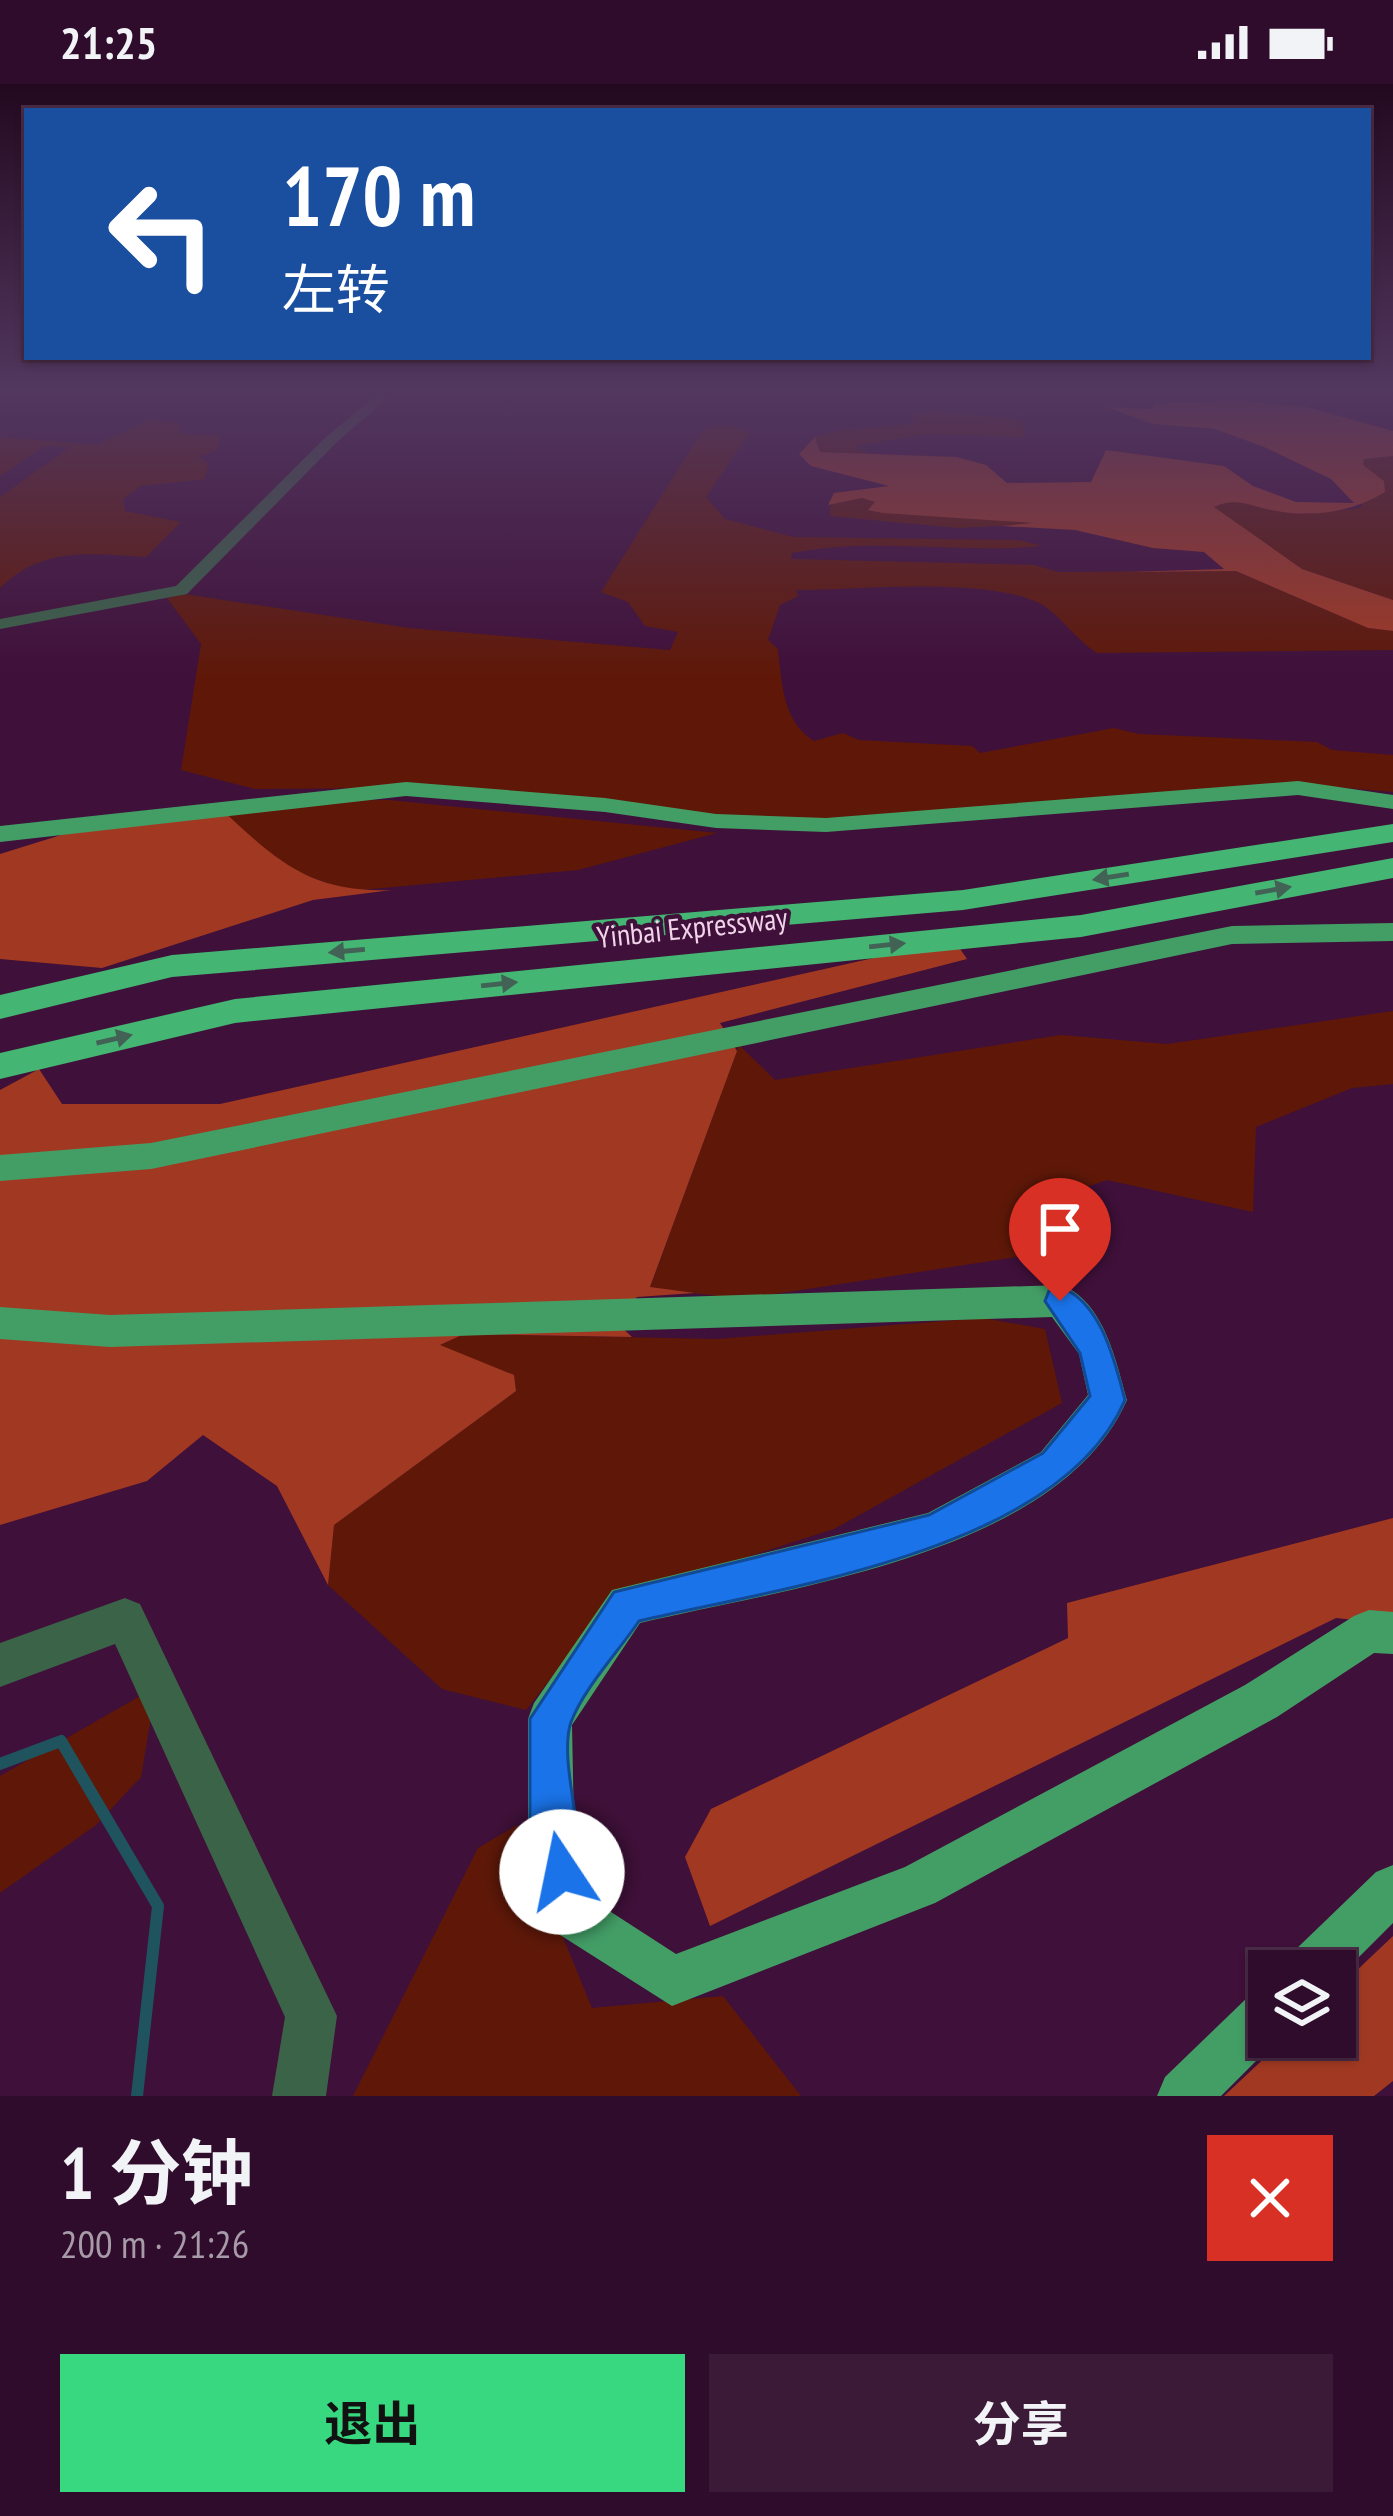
<!DOCTYPE html>
<html lang="zh">
<head>
<meta charset="utf-8">
<style>
	:root { --surface:#2f0c2b; --page:#3b1a37; --text:#f1f3f6; --muted:#a79ba9; --line:#4a2c47; --accent:#38d880 }
	body { margin:0; font-family:"PT Sans Narrow","Noto Sans SC",sans-serif; background:var(--page); color:var(--text); height:100vh; display:flex; flex-direction:column; font-size:45px; white-space:nowrap }
	* { box-sizing:border-box; margin:0 }
	p { font-size:39px; color:var(--muted) }
	.icon { flex:none; width:66px; height:66px; fill:none; stroke:currentColor; stroke-width:2; stroke-linecap:round; stroke-linejoin:round }
	.map { position:relative; height:2012px; overflow:hidden }
	.drawer { display:flex; flex-direction:column; background:var(--surface); flex:1 }
	.drawer>* { flex:none }
	.banner { position:absolute; left:24px; top:24px; width:1347px; height:252px; border-radius:0px; box-shadow:0 3px 9px #0004,0 0 0 3px var(--line); background:#1a4fa0; color:#fff; overflow:hidden }
	.buttons { position:absolute; left:1248px; top:1866px; display:grid; gap:24px }
	.buttons a { display:grid; place-items:center; width:108px; height:108px; border-radius:0px; background:var(--surface); box-shadow:0 3px 9px #0004,0 0 0 3px var(--line); font-size:60px }
	.pin { position:absolute; display:grid; place-items:center; width:102px; height:102px; color:#fff; margin:-123px -51px; border-radius:50% 50% 50% 0; rotate:-45deg; box-shadow:0 0 12px #0007 }
	.pin .icon { rotate:45deg }
	.me { position:absolute; width:132px; margin:-66px; rotate:349deg; stroke-linejoin:round; filter:drop-shadow(0 0 9px #0008) }
	.turn { display:flex; align-items:center; gap:42px; height:252px; padding:0 60px; font-size:54px }
	.turn .icon { width:156px; height:156px; stroke-width:2.5 }
	.turn b { display:block; font-size:84px; line-height:102px }
	.round { display:grid; place-items:center; flex:none; width:126px; height:126px; border-radius:0px; background:var(--page) }
	.head { display:flex; align-items:center; justify-content:space-between; height:204px; padding:0 60px }
	h1 { font-size:72px; font-weight:700; line-height:90px }
	.button { display:flex; gap:24px; margin-top:auto; padding:24px 60px }
	.button a { flex:1; height:138px; border-radius:0px; background:var(--accent); color:#111; font-size:48px; font-weight:700; line-height:138px; text-align:center }
	.button a+a { background:var(--page); color:var(--text) }
	.status { display:flex; justify-content:space-between; align-items:center; height:84px; padding:0 60px; background:var(--surface); direction:ltr }
	.status svg { height:33px; fill:currentColor }
	.map>svg:first-child { display:block }
	.green { fill:#5f1808 }
	.forest { fill:#a13922 }
	.lines { fill:none; stroke-linecap:round; stroke-linejoin:round }
	.stream { stroke:#1f535d; stroke-width:12 }
	.minor { fill:#3a6347; fill-rule:evenodd }
	.tertiary { fill:#3a6347; fill-rule:evenodd }
	.primary { fill:#439e66; fill-rule:evenodd }
	.motorway { fill:#44b572; fill-rule:evenodd }
	.oneway { fill:#426256 }
	.route { fill:#1a73e8; stroke:#114b97; stroke-width:3 }
	.labels { text-anchor:middle; stroke-width:9; stroke-linejoin:round; paint-order:stroke }
	.street-label { font-size:30px; fill:#f1d3ea; stroke:#3f1039 }
</style>
</head>
<body>
<div class="status"><b>21:25</b><svg viewBox="0 0 49 12"><path d="M0 12V9h3v3zM5 12V6h3v6zM10 12V3h3v9zM15 12V0h3v12zM26 1h20v11H26zM47 4h2v5h-2z"/></svg></div>
<div class="map">
<svg width="1393" height="2012" viewBox="0 0 1393 2012">
	<rect width="100%" height="100%" fill="#3f1039"/>
	<path class="green" d="M 931,327 L 1022,336 L 1025,353 L 928,350 L 859,361 L 856,364 L 870,370 L 819,368 L 815,353 C 852,341 880,347 915,338 L 913,330 Z
		M 149,335 L 178,338 L 182,350 L 221,352 L 218,365 L 198,373 L 209,380 L 204,395 L 141,402 L 123,415 L 125,427 L 181,438 L 146,473 C 90,470 43,462 0,504 L 0,413 L 70,363 L 45,362 L 0,392 L 0,353 L 96,361 Z
		M 732,342 L 749,349 L 706,413 L 725,435 L 794,453 L 1018,456 L 1042,462 C 959,470 873,453 792,469 L 791,475 L 1034,481 L 1058,488 L 1236,487 L 1368,544 L 1393,547 L 1393,566 L 1097,569 C 1077,557 1057,528 1041,520 C 985,492 860,506 796,506 L 798,512 L 780,521 L 768,556 L 778,565 C 782,599 782,637 814,657 L 843,649 L 859,656 L 972,662 L 980,669 L 1114,644 L 1139,650 L 1317,658 L 1332,666 L 1393,671 L 1393,708 L 1289,699 L 827,735 L 646,731 L 389,704 L 255,705 L 181,686 L 201,560 L 167,514 L 184,510 L 409,544 L 670,566 L 678,548 L 645,542 L 628,518 L 601,508 L 701,349 L 709,343 Z
		M 1393,372 L 1393,516 L 1302,485 L 1212,423 L 1232,416 L 1307,430 L 1359,424 L 1384,397 L 1362,381 L 1364,375 Z
		M 862,414 L 876,418 L 869,425 L 1041,440 L 958,444 L 830,432 L 831,418 Z
		M 389,716 L 717,749 L 578,786 L 350,807 L 285,784 L 219,724 L 251,717 Z
		M 1393,927 L 1393,1000 L 1352,1004 L 1256,1043 L 1253,1128 L 1107,1096 L 1059,1112 L 1030,1171 L 743,1215 L 650,1204 L 739,961 L 775,996 L 1061,951 L 1167,960 Z
		M 983,1234 L 1045,1245 L 1062,1319 L 834,1445 L 612,1516 L 526,1626 L 442,1605 L 328,1501 L 334,1441 L 516,1307 L 514,1291 L 438,1262 L 464,1250 L 717,1255 Z
		M 156,1603 L 141,1693 L 96,1741 L 0,1809 L 0,1692 Z
		M 517,1741 L 592,1924 L 723,1912 L 801,2012 L 353,2012 L 478,1764 Z"/>
	<path class="forest" d="M 1240,316 L 1307,323 L 1393,347 L 1393,372 L 1364,375 L 1363,381 L 1384,397 L 1385,408 C 1351,429 1310,434 1271,426 C 1248,421 1236,413 1214,423 L 1302,485 L 1393,516 L 1393,547 L 1368,544 L 1236,487 L 1126,488 L 1224,485 L 1204,468 L 1153,464 L 1075,446 L 1001,442 L 1033,439 L 883,429 L 868,426 L 875,418 L 862,414 L 828,421 L 834,409 L 889,402 L 811,382 L 799,370 L 815,353 L 820,368 L 956,373 L 986,381 L 1007,399 L 1091,398 L 1106,366 L 1224,382 L 1253,402 L 1296,418 L 1354,419 L 1331,395 L 1264,363 L 1215,345 L 1153,340 L 1106,323 L 1153,325 L 1153,319 Z
		M 220,724 C 277,777 310,809 392,806 L 313,816 L 102,884 L 0,875 L 0,770 L 122,732 Z
		M 954,856 L 967,875 L 720,939 L 737,967 L 650,1203 L 695,1209 L 637,1213 L 617,1239 L 632,1253 L 464,1250 L 440,1261 L 514,1291 L 516,1307 L 334,1441 L 328,1501 L 277,1402 L 203,1351 L 147,1397 L 0,1441 L 0,1006 L 39,985 L 62,1020 L 220,1020 Z
		M 1393,1434 L 1393,1540 L 1336,1534 L 710,1842 L 685,1773 L 711,1725 L 1068,1554 L 1067,1519 Z
		M 1393,1852 L 1393,1997 L 1374,2012 L 1224,2012 L 1287,1953 L 1335,1953 L 1335,1907 Z"/>
	<g class="lines">
		<path class="stream" d="M 0,1680 L 61,1657 L 158,1822 L 137,2012"/>
		<path class="minor" d="M 378,310 L 392,310 L 337,358 L 187,510 L 0,545 L 0,535 L 176,502 L 327,352 Z"/>
		<path class="tertiary" d="M 125,1514 L 140,1520 L 337,1932 L 326,2012 L 272,2012 L 285,1933 L 115,1560 L 0,1603 L 0,1559 Z"/>
		<path class="primary" d="M 1298,697 L 1393,711 L 1393,725 L 1298,711 L 826,748 L 716,744 L 605,728 L 406,712 L 0,758 L 0,742 L 406,698 L 605,714 L 716,730 L 826,734 Z
			M 1393,839 L 1393,857 L 1232,860 L 151,1085 L 0,1097 L 0,1071 L 151,1059 L 1232,842 Z
			M 1061,1201 C 1104,1217 1116,1277 1127,1316 C 1060,1470 786,1504 640,1539 L 572,1641 L 574,1743 L 594,1817 L 676,1870 L 905,1783 L 1245,1601 L 1354,1532 L 1369,1526 L 1393,1528 L 1393,1570 L 1374,1569 L 1277,1633 L 935,1819 L 672,1922 L 557,1849 L 528,1743 L 528,1635 L 534,1619 L 612,1506 L 928,1429 L 1041,1368 L 1088,1311 L 1079,1270 L 1052,1233 L 110,1263 L 0,1255 L 0,1223 L 110,1231 Z
			M 1393,1781 L 1393,1839 L 1335,1897 L 1335,1887 L 1285,1887 L 1292,1869 L 1376,1788 Z
			M 1269,1902 L 1269,1953 L 1280,1953 L 1221,2012 L 1157,2012 L 1165,1993 L 1251,1910 Z"/>
		<path class="motorway" d="M 1393,740 L 1393,758 L 963,826 L 172,893 L 0,935 L 0,911 L 172,871 L 963,806 Z
			M 1393,774 L 1393,794 L 1081,853 L 235,939 L 0,995 L 0,969 L 235,915 L 1081,831 Z"/>
	</g>
	<defs><path id="oneway-solid" d="M-6-.8H1V-3.2L6.5 0L1 3.2V.8H-6Z" transform="scale(3)"/></defs>
	<g class="oneway">
		<use href="#oneway-solid" transform="translate(1111 793) rotate(171)"/>
		<use href="#oneway-solid" transform="translate(1273 806) rotate(-10)"/>
		<use href="#oneway-solid" transform="translate(887 861) rotate(-6)"/>
		<use href="#oneway-solid" transform="translate(347 867) rotate(175)"/>
		<use href="#oneway-solid" transform="translate(499 900) rotate(-6)"/>
		<use href="#oneway-solid" transform="translate(114 955) rotate(-13)"/>
	</g>
	<linearGradient id="sky" x2="0" y2="1"><stop stop-color="#23091f"/><stop offset="0.52" stop-color="#52375f"/><stop offset="1" stop-color="#52375f" stop-opacity="0"/></linearGradient>
	<rect width="1393" height="592" fill="url(#sky)"/>
	<path class="route" d="M 1060,1203 C 1102,1218 1115,1279 1125,1316 C 1060,1467 783,1503 639,1537 C 618,1568 584,1604 571,1638 C 557,1678 591,1772 578,1803 L 562,1809 L 547,1803 L 530,1743 L 530,1635 L 614,1508 L 929,1431 L 1043,1369 L 1090,1312 L 1080,1269 L 1045,1217 L 1049,1207 Z"/>
	<g class="labels">
		<g class="street-label">
			<text transform="translate(692 844) rotate(-6)" y="10">Yinbai Expressway</text>
		</g>
	</g>
</svg>
<div class="buttons">
<a><svg class="icon" aria-label="layers" viewBox="0 0 24 24"><path d="M12 4l9 5-9 5-9-5zM3 14l9 5 9-5"/></svg></a>
</div>
<div class="pin" style="left:1060px;top:1217px;background:#d93025"><svg class="icon" aria-label="arrive" viewBox="0 0 24 24"><path d="M6 21V4h12l-3 4 3 4H6"/></svg></div>
<svg class="me" style="left:562px;top:1788px" viewBox="-20 -20 40 40"><circle r="19" fill="#fff"/><path d="M0-13L10 11 0 6-10 11z" fill="#1a73e8"/></svg>
<div class="banner">
<div class="turn"><svg class="icon" aria-label="left" viewBox="0 0 24 24"><path d="M17 20v-9H6M10 6l-5 5 5 5"/></svg><div><b>170 m</b>左转</div></div>
</div>
</div>
<section class="drawer">
<div class="head"><div><h1>1 分钟</h1><p>200 m · 21:26</p></div><a class="round" style="background:#d93025;color:#fff"><svg class="icon" aria-label="close" viewBox="0 0 24 24"><path d="M6 6l12 12M18 6L6 18"/></svg></a></div>
<div class="button"><a>退出</a><a>分享</a></div>
</section>
</body>
</html>
